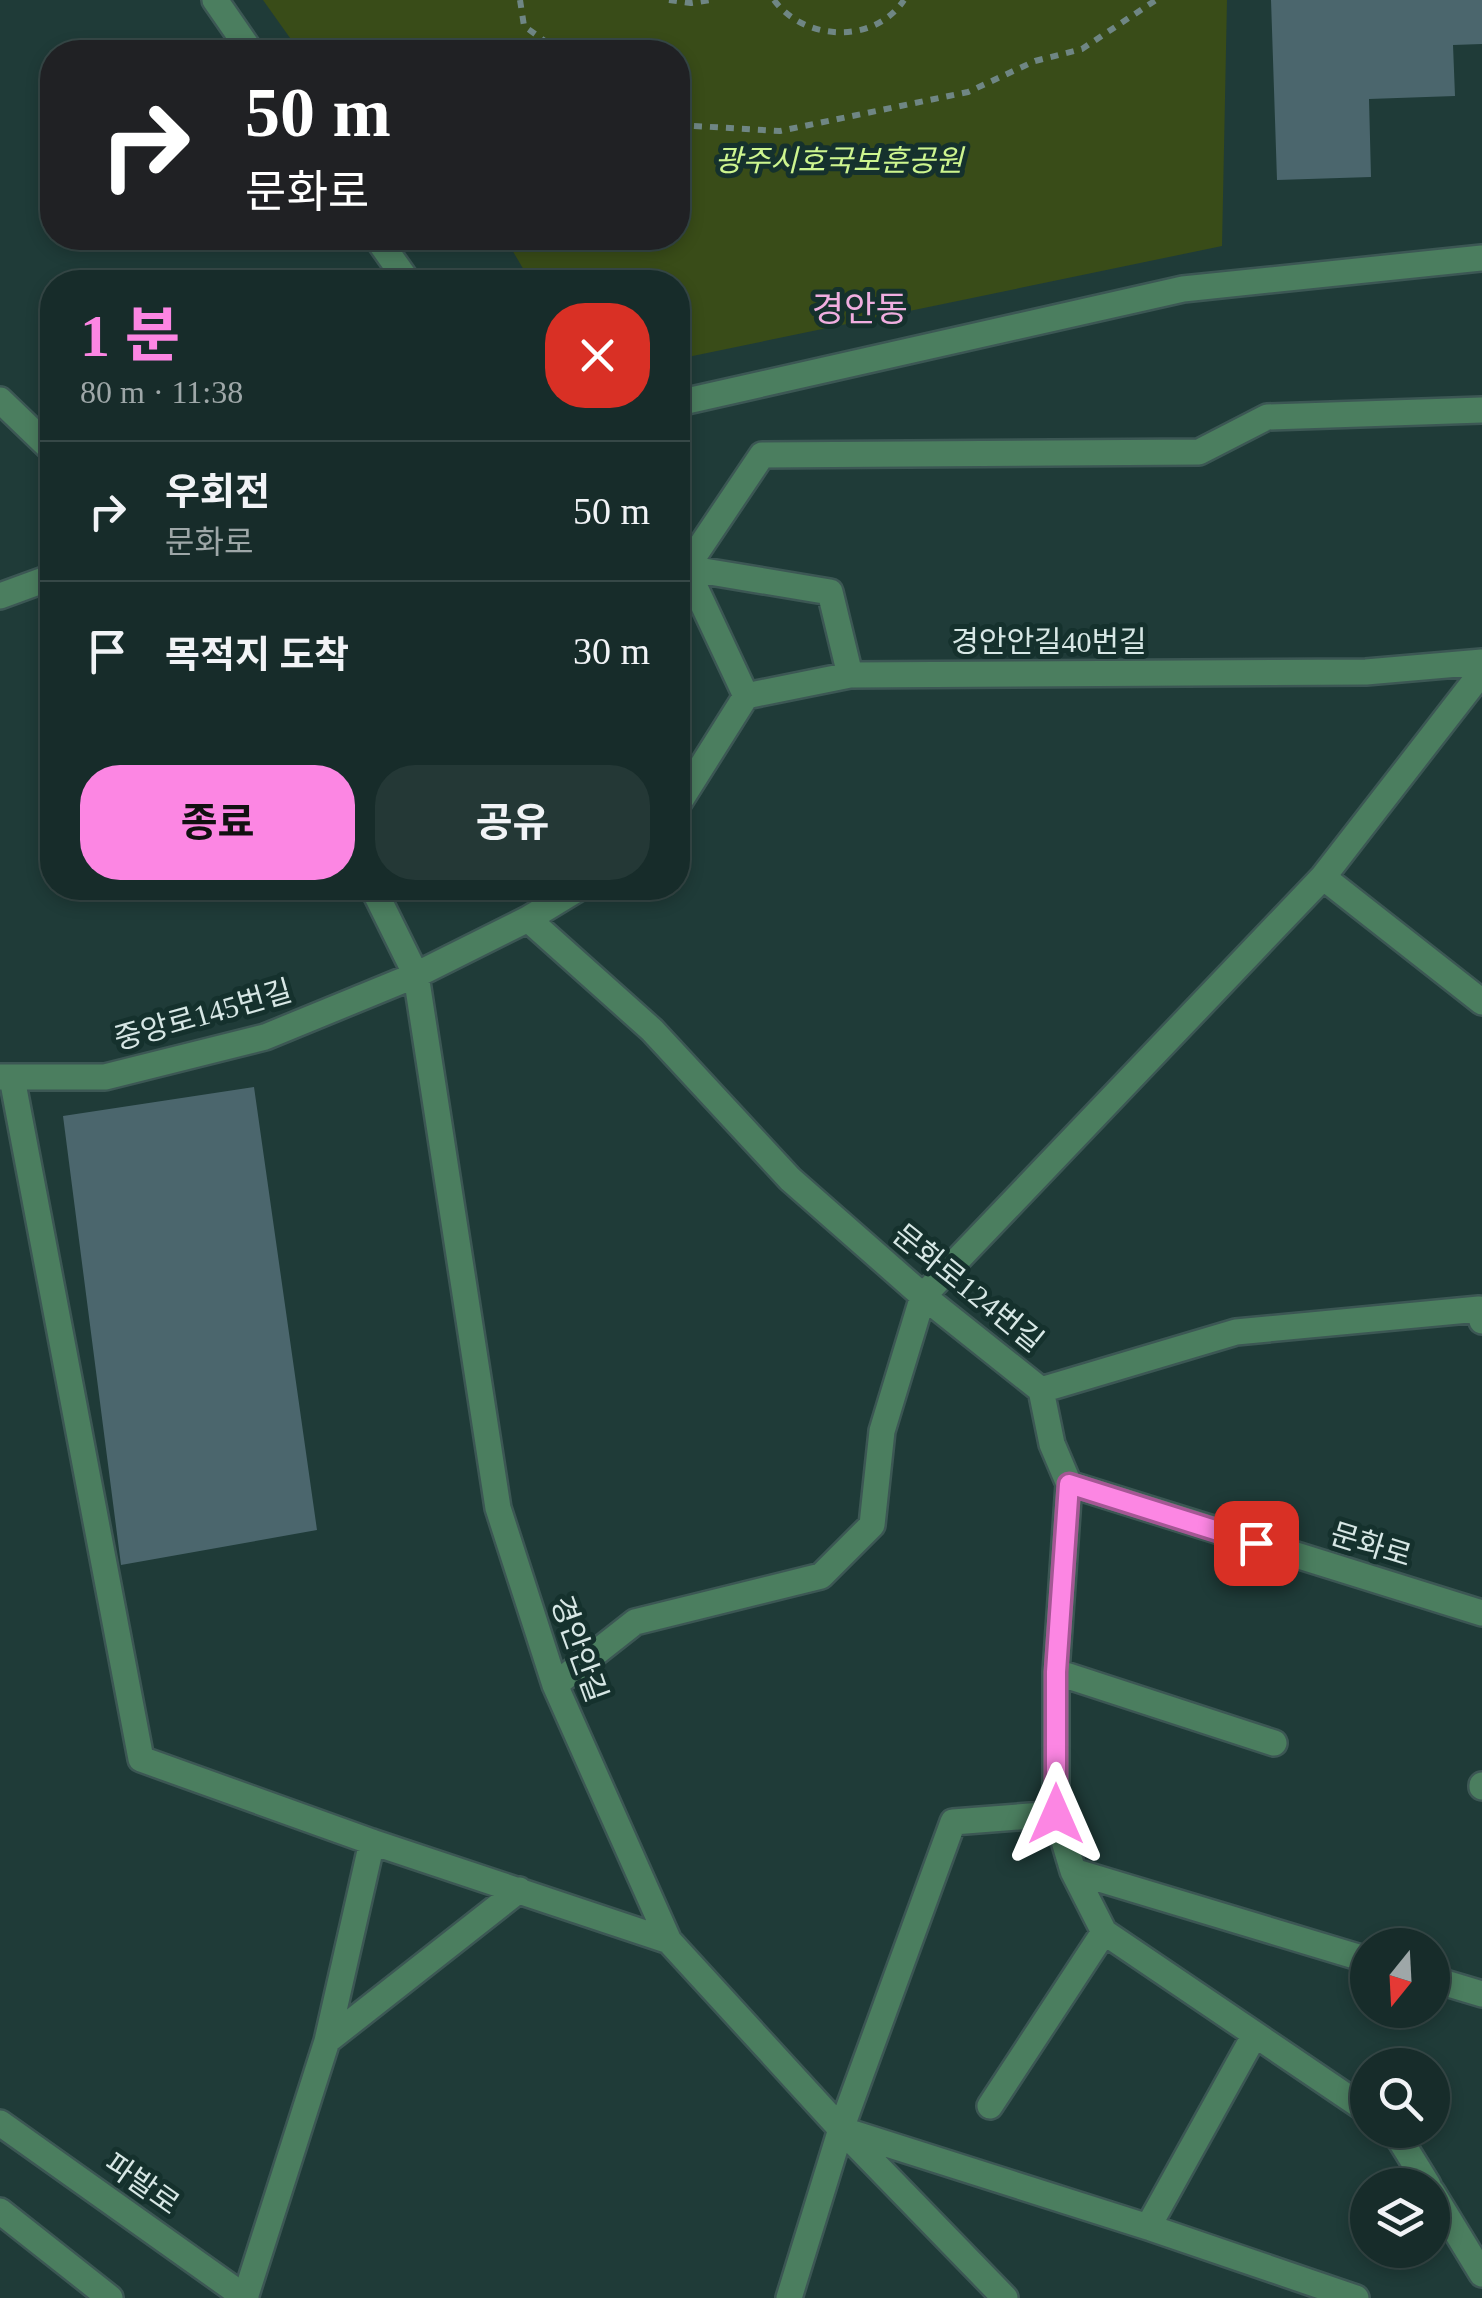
<!DOCTYPE html>
<html lang="ko">
<head>
<meta charset="utf-8">
<style>
	:root { --surface:#172c2a; --page:#243836; --text:#f1f3f6; --muted:#9ea7a8; --line:#364847; --accent:#fc86e3 }
	body { margin:0; font-family:"Times New Roman","Noto Sans KR",serif; background:var(--page); color:var(--text); height:100vh; display:flex; flex-direction:column; font-size:38px; white-space:nowrap }
	* { box-sizing:border-box; margin:0 }
	p { font-size:32px; color:var(--muted) }
	.icon { flex:none; width:55px; height:55px; fill:none; stroke:currentColor; stroke-width:2; stroke-linecap:round; stroke-linejoin:round }
	.map { position:relative; flex:1; overflow:hidden }
	.side { position:absolute; left:40px; top:270px; width:650px; height:630px; display:flex; flex-direction:column; background:var(--surface); border-radius:40px; box-shadow:0 5px 15px #0003,0 0 0 2px var(--line) }
	.side>* { flex:none }
	.top-card { position:absolute; left:40px; top:40px; width:650px; height:210px; border-radius:40px; box-shadow:0 5px 15px #0003,0 0 0 2px var(--line); background:#202124; color:#fff; overflow:hidden }
	.needle { width:65px; rotate:198deg }
	.fabs { position:absolute; left:1350px; top:1928px; display:grid; gap:20px }
	.fabs a { display:grid; place-items:center; width:100px; height:100px; border-radius:50%; background:var(--surface); box-shadow:0 5px 15px #0003,0 0 0 2px var(--line); font-size:50px }
	.pin { position:absolute; display:grid; place-items:center; width:85px; height:85px; color:#fff; margin:-42px; border-radius:20px; box-shadow:0 5px 15px #0006 }
	.me { position:absolute; width:110px; margin:-55px; rotate:0deg; stroke-linejoin:round; filter:drop-shadow(0 0 8px #0008) }
	.turn { display:flex; align-items:center; gap:35px; height:210px; padding:0 40px; font-size:45px }
	.turn .icon { width:130px; height:130px; stroke-width:2.5 }
	.turn b { display:block; font-size:70px; line-height:85px }
	.round { display:grid; place-items:center; flex:none; width:105px; height:105px; border-radius:40px; background:var(--page) }
	.headline { display:flex; align-items:center; justify-content:space-between; height:170px; padding:0 40px }
	h1 { font-size:60px; font-weight:700; line-height:75px; color:var(--accent) }
	.action { display:flex; gap:20px; margin-top:auto; padding:20px 40px }
	.action a { flex:1; height:115px; border-radius:40px; background:var(--accent); color:#111; font-size:40px; font-weight:700; line-height:115px; text-align:center }
	.action a+a { background:var(--page); color:var(--text) }
	ul { padding:0; list-style:none }
	li { display:flex; align-items:center; gap:30px; height:140px; padding:0 40px; border-top:2px solid var(--line) }
	li div { flex:1 }
	li b { display:block; font-size:38px }
	li em { font-style:normal }
	.map>svg:first-child { display:block }
	.green { fill:#394c18 }
	.building { fill:#4b666d }
	.lines { fill:none; stroke-linecap:round; stroke-linejoin:round }
	.minor-casing { stroke:#3c5754; stroke-width:30 }
	.path { stroke:#6f8684; stroke-width:6; stroke-dasharray:8 8; stroke-linecap:butt }
	.minor { stroke:#4b7e5f; stroke-width:25 }
	.route-casing { stroke:#a45794; stroke-width:25 }
	.route { stroke:#fc86e3; stroke-width:18 }
	.labels { text-anchor:middle; stroke-width:10; stroke-linejoin:round; paint-order:stroke }
	.park-label { font-size:30px; font-style:italic; fill:#cdf58f; stroke:#15312d }
	.street-label { font-size:30px; fill:#d7e7e5; stroke:#15312d }
	.quarter-label { font-size:35px; fill:#f0aee0; stroke:#15312d }
</style>
</head>
<body>
<div class="map">
<svg width="1482" height="2298" viewBox="0 0 1482 2298">
	<rect width="100%" height="100%" fill="#1f3b38"/>
	<path class="green" d="M 263,0 L 1227,0 L 1222,246 L 678,359 L 678,282 L 531,282 L 505,238 L 678,238 L 678,52 L 300,52 Z"/>
	<path class="building" d="M 1271,0 L 1482,0 L 1482,44 L 1453,45 L 1455,96 L 1369,99 L 1371,177 L 1277,180 Z
		M 254,1087 L 317,1530 L 121,1565 L 63,1116 Z"/>
	<g class="lines">
		<defs>
			<path id="minor" d="M 215,0 L 251,52
				M 377,238 L 408,282
				M 0,400 L 52,450
				M 678,403 L 1183,289 L 1482,258
				M 678,562 L 686,568 L 830,592 L 850,675
				M 0,596 L 52,577
				M 746,696 L 686,568 L 762,455 L 1199,452 L 1267,417 L 1482,410
				M 678,804 L 746,696 L 850,675 L 1366,672 L 1482,662
				M 1323,877 L 1482,1002
				M 373,888 L 416,975 L 498,1508 L 555,1685 L 669,1941 L 841,2129 L 1005,2298
				M 528,919 L 652,1030 L 790,1179 L 923,1296 L 1041,1390 L 1052,1444 L 1069,1484 L 1056,1672 L 1056,1814 L 1073,1871 L 1104,1932 L 1368,2111
				M 0,1077 L 105,1077 L 265,1037 L 416,975 L 528,919 L 579,888
				M 12,1078 L 141,1759 L 372,1842 L 669,1941
				M 1041,1390 L 1236,1332 L 1479,1309 L 1482,1321
				M 1069,1484 L 1482,1613
				M 1056,1672 L 1274,1743
				M 555,1685 L 635,1622 L 821,1576 L 872,1525 L 882,1431 L 923,1296 L 1323,877 L 1482,672
				M 1482,1785 L 1482,1787
				M 1073,1871 L 1368,1960
				M 1432,1979 L 1482,1994
				M 327,2041 L 372,1842
				M 990,2106 L 1104,1932
				M 0,2123 L 246,2298
				M 1394,2130 L 1428,2185
				M 846,2131 L 1148,2227 L 1356,2298
				M 1432,2192 L 1482,2274
				M 0,2211 L 110,2298
				M 1148,2227 L 1254,2036
				M 245,2298 L 327,2041 L 519,1890
				M 789,2298 L 841,2129 L 953,1822 L 1056,1814"/>
		</defs>
		<use href="#minor" class="minor-casing"/>
		<path class="path" d="M 520,0 L 524,26 L 560,52
			M 669,0 L 691,3 L 710,0
			M 774,0 C 804,41 874,45 904,0
			M 678,125 L 780,131 L 968,92 L 1035,61 L 1082,49 L 1156,0"/>
		<use href="#minor" class="minor"/>
	</g>
	<g class="lines">
		<defs>
			<path id="route" d="M 1056,1814 L 1056,1672 L 1069,1484 L 1256,1543"/>
		</defs>
		<use href="#route" class="route-casing"/>
		<use href="#route" class="route"/>
	</g>
	<g class="labels">
		<g class="park-label">
			<text x="839" y="171">광주시호국보훈공원</text>
		</g>
		<g class="street-label">
			<text x="1049" y="652">경안안길40번길</text>
			<text transform="translate(203 1015) rotate(-16)" y="10">중앙로145번길</text>
			<text transform="translate(968 1288) rotate(39)" y="10">문화로124번길</text>
			<text transform="translate(1371 1545) rotate(17)" y="10">문화로</text>
			<text transform="translate(579 1649) rotate(70)" y="10">경안안길</text>
			<text transform="translate(142 2184) rotate(35)" y="10">파발로</text>
		</g>
		<g class="quarter-label">
			<text x="860" y="321">경안동</text>
		</g>
	</g>
</svg>
<div class="fabs">
<a><svg class="needle" viewBox="-14 -14 28 28"><path d="M0-13l5 13h-10z" fill="#e53935"/><path d="M0 13l5-13h-10z" fill="#9ea7a8"/></svg></a>
<a><svg class="icon" aria-label="search" viewBox="0 0 24 24"><circle cx="10" cy="10" r="6"/><path d="M15 15l6 6"/></svg></a>
<a><svg class="icon" aria-label="layers" viewBox="0 0 24 24"><path d="M12 4l9 5-9 5-9-5zM3 14l9 5 9-5"/></svg></a>
</div>
<div class="pin" style="left:1256px;top:1543px;background:#d93025"><svg class="icon" aria-label="arrive" viewBox="0 0 24 24"><path d="M6 21V4h12l-3 4 3 4H6"/></svg></div>
<svg class="me" style="left:1056px;top:1814px" viewBox="-20 -20 40 40"><path d="M0-17L14 15 0 8-14 15z" fill="#fc86e3" stroke="#fff" stroke-width="4"/></svg>
<div class="top-card">
<div class="turn"><svg class="icon" aria-label="right" viewBox="0 0 24 24"><path d="M7 20v-9h11M14 6l5 5-5 5"/></svg><div><b>50 m</b>문화로</div></div>
</div>
<section class="side">
<div class="headline"><div><h1>1 분</h1><p>80 m · 11:38</p></div><a class="round" style="background:#d93025;color:#fff"><svg class="icon" aria-label="close" viewBox="0 0 24 24"><path d="M6 6l12 12M18 6L6 18"/></svg></a></div>
<ul>
<li><svg class="icon" aria-label="right" viewBox="0 0 24 24"><path d="M7 20v-9h11M14 6l5 5-5 5"/></svg><div><b>우회전</b><p>문화로</p></div><em>50 m</em></li>
<li><svg class="icon" aria-label="arrive" viewBox="0 0 24 24"><path d="M6 21V4h12l-3 4 3 4H6"/></svg><div><b>목적지 도착</b></div><em>30 m</em></li>
</ul>
<div class="action"><a>종료</a><a>공유</a></div>
</section>
</div>
</body>
</html>
